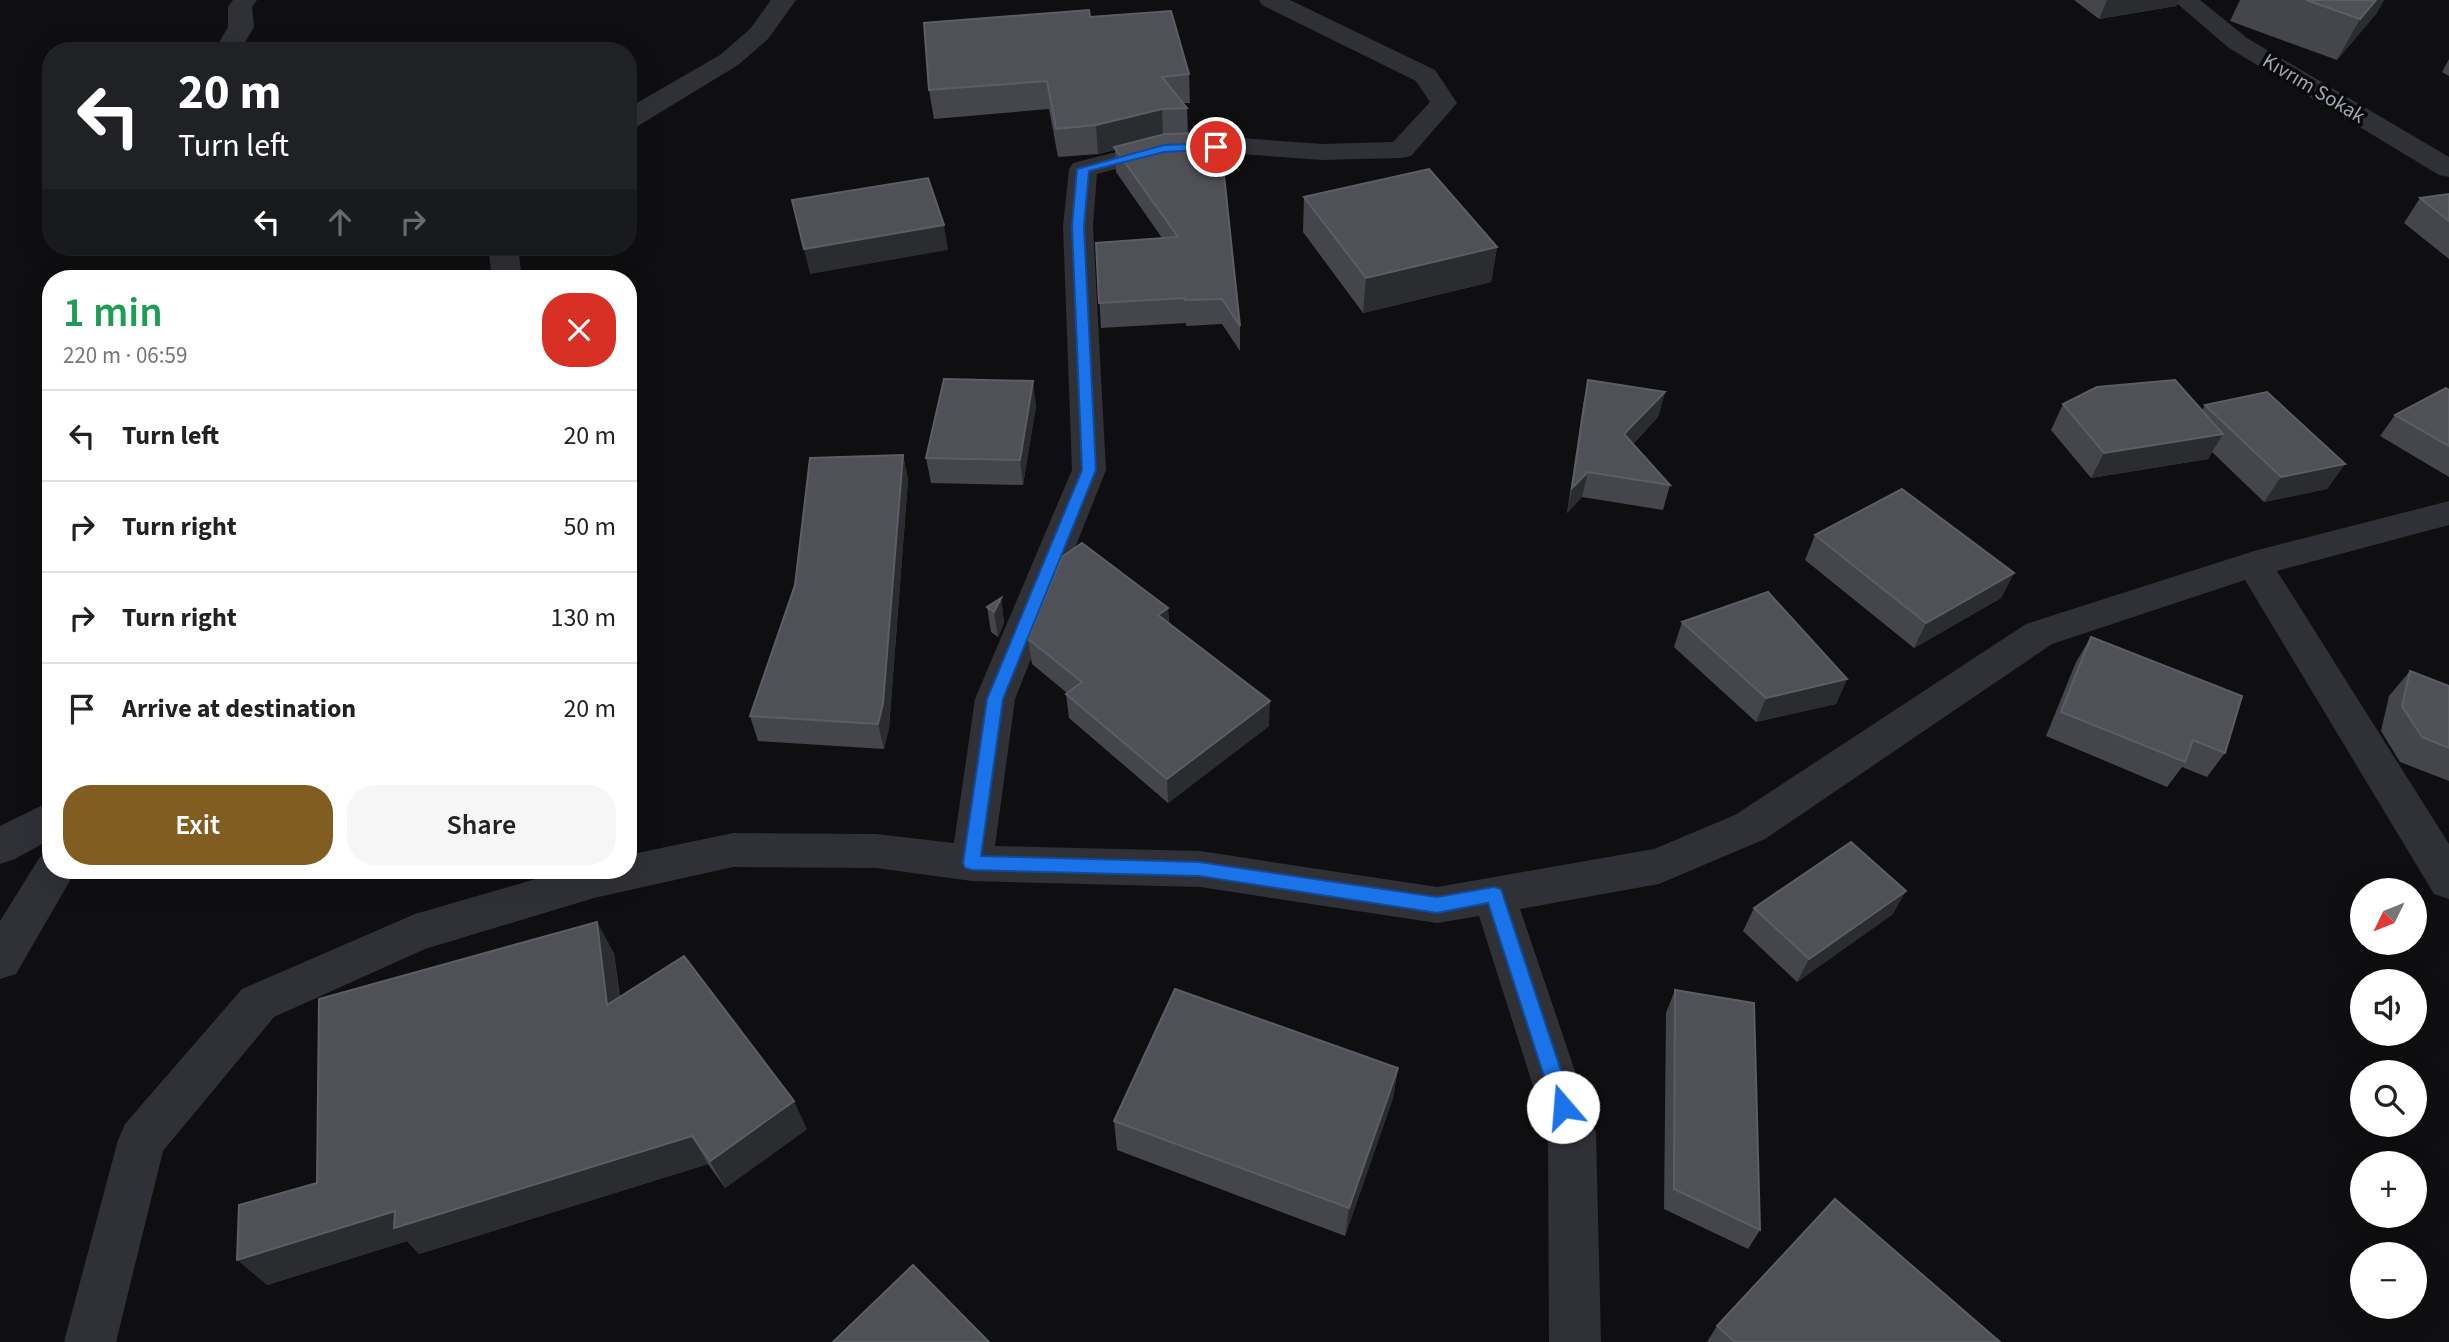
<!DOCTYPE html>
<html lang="en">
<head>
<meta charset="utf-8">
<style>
	:root { --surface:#fff; --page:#f6f6f6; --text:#222; --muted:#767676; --line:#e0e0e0; --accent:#815d22 }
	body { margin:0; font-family:"Source Sans 3",sans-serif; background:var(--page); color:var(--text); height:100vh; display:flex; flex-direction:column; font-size:26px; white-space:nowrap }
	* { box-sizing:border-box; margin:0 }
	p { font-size:23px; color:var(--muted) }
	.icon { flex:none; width:38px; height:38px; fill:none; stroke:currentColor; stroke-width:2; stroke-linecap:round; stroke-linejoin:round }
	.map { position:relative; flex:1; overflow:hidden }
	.drawer { position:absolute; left:42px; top:270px; width:595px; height:609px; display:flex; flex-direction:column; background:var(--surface); border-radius:28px; box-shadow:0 7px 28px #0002 }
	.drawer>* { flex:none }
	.banner { position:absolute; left:42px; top:42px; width:595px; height:214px; border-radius:28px; box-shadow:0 7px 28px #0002; background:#202124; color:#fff; overflow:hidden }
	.needle { width:46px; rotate:227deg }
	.fabs { position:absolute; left:2350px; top:878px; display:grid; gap:14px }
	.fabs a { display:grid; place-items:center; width:77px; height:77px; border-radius:50%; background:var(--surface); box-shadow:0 7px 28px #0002; font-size:35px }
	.pin { position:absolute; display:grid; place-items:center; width:60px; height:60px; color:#fff; margin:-30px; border:4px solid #fff; border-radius:50%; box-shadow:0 2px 7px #0007 }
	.me { position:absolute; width:77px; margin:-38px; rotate:342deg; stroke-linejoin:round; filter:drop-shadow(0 0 5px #0008) }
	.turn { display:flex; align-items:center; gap:24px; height:147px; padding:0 21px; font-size:32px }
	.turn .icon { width:91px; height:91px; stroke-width:2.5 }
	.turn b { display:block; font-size:49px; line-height:60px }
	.lanes { display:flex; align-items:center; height:66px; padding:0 21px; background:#0003; justify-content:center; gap:35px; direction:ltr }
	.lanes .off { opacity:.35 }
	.round { display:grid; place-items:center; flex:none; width:74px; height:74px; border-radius:28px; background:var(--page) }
	.headline { display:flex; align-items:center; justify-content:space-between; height:119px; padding:0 21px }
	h1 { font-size:42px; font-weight:600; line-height:52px; color:#1e9e55 }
	.action { display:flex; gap:14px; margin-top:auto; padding:14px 21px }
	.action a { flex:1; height:80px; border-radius:28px; background:var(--accent); color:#fff; font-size:28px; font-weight:600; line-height:80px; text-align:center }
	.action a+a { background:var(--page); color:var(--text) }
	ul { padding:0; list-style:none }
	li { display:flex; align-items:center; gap:21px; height:91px; padding:0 21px; border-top:2px solid var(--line) }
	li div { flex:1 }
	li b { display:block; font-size:26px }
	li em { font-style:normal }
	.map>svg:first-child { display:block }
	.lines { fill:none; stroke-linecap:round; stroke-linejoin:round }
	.minor { fill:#303136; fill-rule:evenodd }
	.wall { fill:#45464c }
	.shaded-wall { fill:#2b2c30 }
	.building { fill:#4f5157; stroke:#5b5e65; stroke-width:2 }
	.route { fill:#1a73e8; stroke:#114b97; stroke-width:2 }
	.labels { text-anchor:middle; stroke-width:7; stroke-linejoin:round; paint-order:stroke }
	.far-street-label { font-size:21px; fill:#a0a6b2; stroke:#0a0a0c }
</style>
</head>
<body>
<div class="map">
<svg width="2449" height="1342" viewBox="0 0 2449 1342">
	<rect width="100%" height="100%" fill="#0f0f11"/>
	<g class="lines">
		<path class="minor" d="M 233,0 L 257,0 L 252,7 L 254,27 L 240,51 L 214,51 L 228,27 L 228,7 Z
			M 771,0 L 796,0 L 768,39 L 738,65 L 638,126 L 628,128 L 628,108 L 720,55 L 750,29 Z
			M 1259,0 L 1290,0 L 1435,70 L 1457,103 L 1411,156 L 1401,158 L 1322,160 L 1241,154 L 1165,156 L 1097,174 L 1093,226 L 1106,470 L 1015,699 L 995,846 L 1200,851 L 1437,887 L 1654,849 L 1735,815 L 2026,624 L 2254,551 L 2449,501 L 2449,525 L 2277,571 L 2449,844 L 2449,899 L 2434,894 L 2245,580 L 2052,644 L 1765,839 L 1659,884 L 1520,909 L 1596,1133 L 1601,1342 L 1549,1342 L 1548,1133 L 1479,916 L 1437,923 L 1200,887 L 972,881 L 876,868 L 733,867 L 594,898 L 425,949 L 274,1017 L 163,1151 L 116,1342 L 64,1342 L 118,1140 L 125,1124 L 242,989 L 415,914 L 567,870 L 628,870 L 628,855 L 733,833 L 876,834 L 954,843 L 975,699 L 1072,470 L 1063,226 L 1069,169 L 1073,163 L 1164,140 L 1241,138 L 1322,144 L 1393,142 L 1430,102 L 1416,81 L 1262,5 Z
			M 2173,0 L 2200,0 L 2247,38 L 2449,157 L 2449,177 L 2439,175 L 2229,48 Z
			M 488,247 L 518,247 L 522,278 L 492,278 Z
			M 51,801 L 51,839 L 15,859 L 0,864 L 0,826 Z
			M 51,854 L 51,870 L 76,870 L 16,974 L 0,979 L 0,921 L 40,857 Z"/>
	</g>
	<path class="wall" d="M 2074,0 L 2179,0 L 2176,6 L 2099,19 Z
		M 2240,0 L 2384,0 L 2376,14 L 2337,60 L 2230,21 Z
		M 1090,17 L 1189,74 L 1190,103 L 1183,103 L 1187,108 L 1188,134 L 1240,326 L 1240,351 L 1222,324 L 1186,326 L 1186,323 L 1101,328 L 1096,243 L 1162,238 L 1116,172 L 1115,150 L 1098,154 L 1058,157 L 1049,109 L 934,119 L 929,90 Z
		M 2449,59 L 2449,76 L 2442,72 Z
		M 2449,194 L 2449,259 L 2404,223 L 2420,198 Z
		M 1304,197 L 1497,247 L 1491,282 L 1363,313 L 1303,232 Z
		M 1588,380 L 1665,392 L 1658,417 L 1633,444 L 1670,485 L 1663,510 L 1582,497 L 1567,513 L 1583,405 Z
		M 2449,390 L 2449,477 L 2380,436 L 2395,415 Z
		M 2063,404 L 2202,410 L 2205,405 L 2345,464 L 2327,489 L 2264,502 L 2212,452 L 2208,459 L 2091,478 L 2051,430 Z
		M 1036,406 L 1023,485 L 931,483 L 926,458 Z
		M 903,455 L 908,480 L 889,728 L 884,749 L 758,741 L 750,716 Z
		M 1815,535 L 2014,573 L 2001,598 L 1914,648 L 1805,560 Z
		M 1001,598 L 1004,623 L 998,637 L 991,632 L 987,607 Z
		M 1168,608 L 1169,623 L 1269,726 L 1168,803 L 1069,718 L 1066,694 L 1067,693 L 1032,664 L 1028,639 Z
		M 1682,622 L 1847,679 L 1836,704 L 1756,722 L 1674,647 Z
		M 2091,637 L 2225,753 L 2207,777 L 2182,767 L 2167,787 L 2046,736 L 2076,662 Z
		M 2410,671 L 2449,686 L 2449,781 L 2400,762 L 2381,731 L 2389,696 Z
		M 1754,908 L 1893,914 L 1797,982 L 1743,931 Z
		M 614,953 L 620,997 L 807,1129 L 725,1188 L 708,1164 L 419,1254 L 407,1241 L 267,1285 L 317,1183 Z
		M 1675,990 L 1760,1230 L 1748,1249 L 1664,1209 L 1666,1013 Z
		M 1398,1068 L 1393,1098 L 1345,1236 L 1117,1150 L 1114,1121 Z
		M 1717,1326 L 2000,1342 L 1707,1342 Z"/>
	<path class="shaded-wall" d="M 2107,0 L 2179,0 L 2176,6 L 2099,19 Z
		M 2376,0 L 2384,0 L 2376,14 L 2337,60 L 2360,19 Z
		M 1162,109 L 1163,137 L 1114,147 L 1115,150 L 1098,154 L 1096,125 Z
		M 944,225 L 948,250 L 810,274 L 804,249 Z
		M 1497,247 L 1491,282 L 1363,313 L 1366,278 Z
		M 1033,381 L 1036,406 L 1023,485 L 1020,460 Z
		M 1665,392 L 1658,417 L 1618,459 L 1624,434 Z
		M 2223,434 L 2208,459 L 2091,478 L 2104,453 Z
		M 903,455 L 908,480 L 889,728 L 884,749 L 878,724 Z
		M 2345,464 L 2327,489 L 2264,502 L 2281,477 Z
		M 1588,472 L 1582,497 L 1567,513 L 1572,488 Z
		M 2014,573 L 2001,598 L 1914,648 L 1926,623 Z
		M 1001,598 L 1004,623 L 998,637 L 994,612 Z
		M 1168,608 L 1169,633 L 1158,615 Z
		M 1847,679 L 1836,704 L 1756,722 L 1766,698 Z
		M 1270,701 L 1269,726 L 1168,803 L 1167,779 Z
		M 1906,891 L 1893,914 L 1797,982 L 1809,959 Z
		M 597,922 L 614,953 L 624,1035 L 607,1005 Z
		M 1398,1068 L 1393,1098 L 1345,1236 L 1349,1208 Z
		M 794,1101 L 807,1129 L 725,1188 L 710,1161 Z
		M 692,1136 L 708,1164 L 419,1254 L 407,1241 L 267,1285 L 237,1260 L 395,1211 Z"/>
	<path class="building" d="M 2306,0 L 2376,0 L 2360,19 Z
		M 1089,10 L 1090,17 L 1171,11 L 1189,74 L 1162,77 L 1187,108 L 1162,109 L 1096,125 L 1056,129 L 1047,81 L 929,90 L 924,23 Z
		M 1204,133 L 1222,156 L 1240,326 L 1222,299 L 1185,300 L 1185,298 L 1099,303 L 1096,243 L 1178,237 L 1114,147 L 1165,134 Z
		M 1429,169 L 1497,247 L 1366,278 L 1304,197 Z
		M 928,178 L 944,225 L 804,249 L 792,200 Z
		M 2449,194 L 2449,221 L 2420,198 Z
		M 944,379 L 1033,381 L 1020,460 L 926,458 Z
		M 1588,380 L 1665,392 L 1624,434 L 1670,485 L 1588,472 L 1572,488 Z
		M 2175,380 L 2223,434 L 2104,453 L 2063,404 L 2097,387 Z
		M 2446,388 L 2449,390 L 2449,446 L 2395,415 Z
		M 2267,392 L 2345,464 L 2281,477 L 2205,405 Z
		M 903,455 L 883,703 L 878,724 L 750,716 L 795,585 L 810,458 Z
		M 1902,489 L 2014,573 L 1926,623 L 1815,535 Z
		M 1082,543 L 1168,608 L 1158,615 L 1270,701 L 1167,779 L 1066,694 L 1082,682 L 1028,639 L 1062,557 Z
		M 1768,592 L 1847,679 L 1766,698 L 1682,622 Z
		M 1001,598 L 994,612 L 987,607 Z
		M 2091,637 L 2242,696 L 2225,753 L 2193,740 L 2185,762 L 2061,712 Z
		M 2410,671 L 2449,686 L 2449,748 L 2422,737 L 2402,706 Z
		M 1851,842 L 1906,891 L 1809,959 L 1754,908 Z
		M 597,922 L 607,1005 L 684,956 L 794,1101 L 710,1161 L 692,1136 L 394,1228 L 395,1211 L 237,1260 L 239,1205 L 317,1183 L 319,999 Z
		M 1175,989 L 1398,1068 L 1349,1208 L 1114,1121 Z
		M 1675,990 L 1754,1003 L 1760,1230 L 1674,1189 Z
		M 1835,1199 L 2000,1342 L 1735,1342 L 1717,1326 Z
		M 913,1265 L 989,1342 L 833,1342 Z"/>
	<path class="route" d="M 1216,143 L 1221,147 L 1220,149 L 1164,152 L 1089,171 L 1084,226 L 1096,470 L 1003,699 L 981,856 L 1199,862 L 1437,897 L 1494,887 L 1501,889 L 1573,1107 L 1570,1113 L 1563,1116 L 1557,1113 L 1554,1107 L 1488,903 L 1437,913 L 1199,876 L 972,870 L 965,868 L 963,863 L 987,699 L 1082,470 L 1072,226 L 1077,169 L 1164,145 Z"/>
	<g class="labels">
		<g class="far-street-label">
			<text transform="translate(2314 88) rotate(31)" y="7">Kıvrım Sokak</text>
		</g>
	</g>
</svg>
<div class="fabs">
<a><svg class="needle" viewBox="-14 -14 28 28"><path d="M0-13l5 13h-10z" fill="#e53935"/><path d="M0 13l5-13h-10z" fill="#767676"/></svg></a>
<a><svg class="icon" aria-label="sound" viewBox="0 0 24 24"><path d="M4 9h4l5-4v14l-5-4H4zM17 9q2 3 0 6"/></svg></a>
<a><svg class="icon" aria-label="search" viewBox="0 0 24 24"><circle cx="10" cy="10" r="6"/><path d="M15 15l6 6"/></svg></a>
<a>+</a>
<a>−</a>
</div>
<div class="pin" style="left:1216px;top:147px;background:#d93025"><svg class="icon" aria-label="arrive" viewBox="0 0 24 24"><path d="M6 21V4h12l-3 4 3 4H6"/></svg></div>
<svg class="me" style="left:1563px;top:1107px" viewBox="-20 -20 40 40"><circle r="19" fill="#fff"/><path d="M0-13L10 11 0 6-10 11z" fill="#1a73e8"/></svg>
<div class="banner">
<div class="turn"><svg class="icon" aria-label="left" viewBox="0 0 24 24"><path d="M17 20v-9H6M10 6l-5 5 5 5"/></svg><div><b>20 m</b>Turn left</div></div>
<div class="lanes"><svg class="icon" aria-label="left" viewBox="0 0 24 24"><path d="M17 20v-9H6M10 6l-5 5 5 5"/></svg><svg class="icon off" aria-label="ahead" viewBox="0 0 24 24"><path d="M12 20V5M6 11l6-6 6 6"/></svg><svg class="icon off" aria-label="right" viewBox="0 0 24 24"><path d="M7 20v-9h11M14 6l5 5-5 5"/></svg></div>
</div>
<section class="drawer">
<div class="headline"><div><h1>1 min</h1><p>220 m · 06:59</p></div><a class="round" style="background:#d93025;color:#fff"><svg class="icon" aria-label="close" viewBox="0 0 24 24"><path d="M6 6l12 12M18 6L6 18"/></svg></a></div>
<ul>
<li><svg class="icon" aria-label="left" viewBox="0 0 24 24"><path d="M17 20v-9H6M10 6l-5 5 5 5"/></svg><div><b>Turn left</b></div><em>20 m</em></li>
<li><svg class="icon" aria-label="right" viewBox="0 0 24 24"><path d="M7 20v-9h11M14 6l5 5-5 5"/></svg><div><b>Turn right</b></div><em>50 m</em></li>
<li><svg class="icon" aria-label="right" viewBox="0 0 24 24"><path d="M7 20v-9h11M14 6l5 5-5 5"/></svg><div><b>Turn right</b></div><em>130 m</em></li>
<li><svg class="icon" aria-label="arrive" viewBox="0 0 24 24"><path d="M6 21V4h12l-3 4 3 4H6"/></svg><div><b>Arrive at destination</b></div><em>20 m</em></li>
</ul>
<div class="action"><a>Exit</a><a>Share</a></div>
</section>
</div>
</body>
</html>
